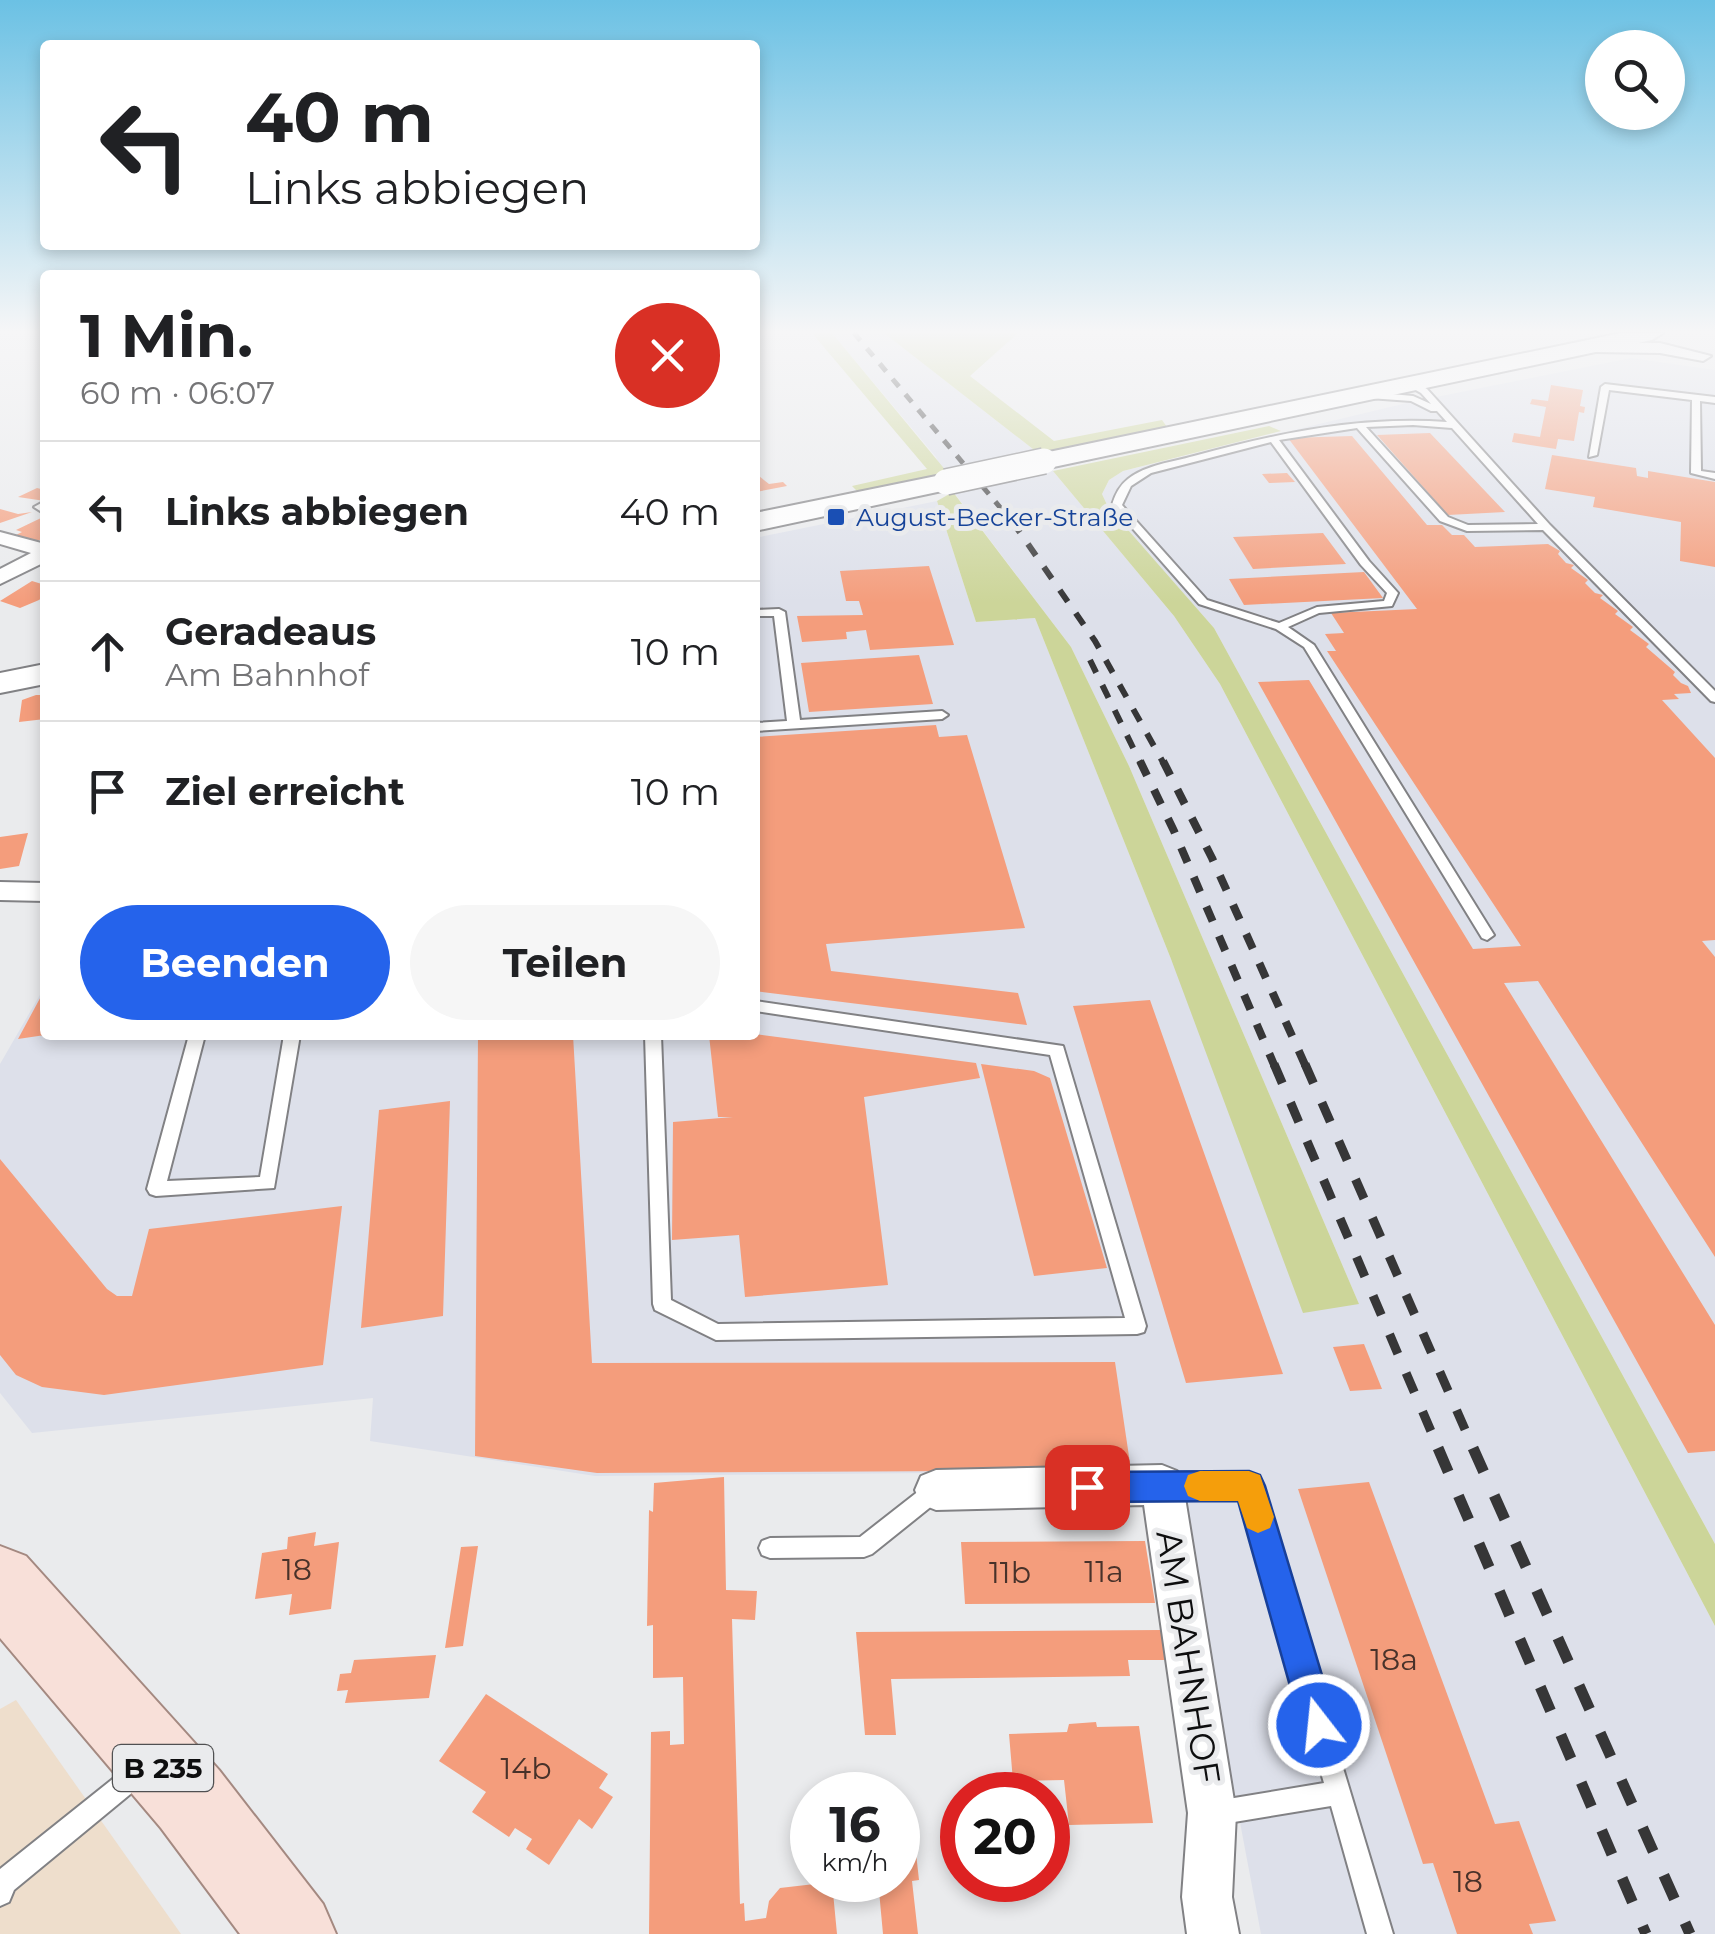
<!DOCTYPE html>
<html lang="de">
<head>
<meta charset="utf-8">
<style>
	:root { --surface:#fff; --page:#f6f6f6; --text:#202124; --muted:#757577; --line:#e0e0e0; --accent:#2563eb }
	body { margin:0; font-family:Montserrat,sans-serif; background:var(--page); color:var(--text); height:100vh; display:flex; flex-direction:column; font-size:38px; white-space:nowrap }
	* { box-sizing:border-box; margin:0 }
	p { font-size:32px; color:var(--muted) }
	.icon { flex:none; width:55px; height:55px; fill:none; stroke:currentColor; stroke-width:2; stroke-linecap:round; stroke-linejoin:round }
	.map { position:relative; flex:1; overflow:hidden }
	.details { position:absolute; left:40px; top:270px; width:720px; height:770px; display:flex; flex-direction:column; background:var(--surface); border-radius:10px; box-shadow:0 5px 15px #0003 }
	.details>* { flex:none }
	.hud { position:absolute; left:40px; top:40px; width:720px; height:210px; border-radius:10px; box-shadow:0 5px 15px #0003; background:#fff; color:var(--text); overflow:hidden }
	.buttons { position:absolute; left:1585px; top:30px; display:grid; gap:20px }
	.buttons a { display:grid; place-items:center; width:100px; height:100px; border-radius:50%; background:var(--surface); box-shadow:0 5px 15px #0003; font-size:50px }
	.speed { position:absolute; left:790px; top:1772px; display:flex; gap:20px; font-size:50px; font-weight:700; text-align:center }
	.speed>* { display:grid; place-content:center; width:130px; height:130px; border-radius:50%; background:var(--surface); box-shadow:0 5px 15px #0003; line-height:1 }
	.speed small { font-size:25px; font-weight:400 }
	.speed .limit { border:15px solid #d22; background:#fff; color:#111 }
	.pin { position:absolute; display:grid; place-items:center; width:85px; height:85px; color:#fff; margin:-42px; border-radius:20px; box-shadow:0 5px 15px #0006 }
	.me { position:absolute; width:110px; margin:-55px; rotate:344deg; stroke-linejoin:round; filter:drop-shadow(0 0 8px #0008) }
	.turn { display:flex; align-items:center; gap:35px; height:210px; padding:0 40px; font-size:45px }
	.turn .icon { width:130px; height:130px; stroke-width:2.5 }
	.turn b { display:block; font-size:70px; line-height:85px }
	.round { display:grid; place-items:center; flex:none; width:105px; height:105px; border-radius:52px; background:var(--page) }
	.overview { display:flex; align-items:center; justify-content:space-between; height:170px; padding:0 40px }
	h1 { font-size:60px; font-weight:700; line-height:75px }
	.button { display:flex; gap:20px; margin-top:auto; padding:20px 40px }
	.button a { flex:1; height:115px; border-radius:60px; background:var(--accent); color:#fff; font-size:40px; font-weight:700; line-height:115px; text-align:center }
	.button a+a { background:var(--page); color:var(--text) }
	ul { padding:0; list-style:none }
	li { display:flex; align-items:center; gap:30px; height:140px; padding:0 40px; border-top:2px solid var(--line) }
	li div { flex:1 }
	li b { display:block; font-size:38px }
	li em { font-style:normal }
	.map>svg:first-child { display:block }
	.commercial { fill:#eedecc }
	.built { fill:#dde0ea }
	.green { fill:#ccd599 }
	.building { fill:#f49d7c }
	.lines { fill:none; stroke-linecap:round; stroke-linejoin:round }
	.service-casing { stroke:#818184; stroke-width:4 }
	.minor-casing { stroke:#818184; stroke-width:4 }
	.secondary-casing { stroke:#818184; stroke-width:4 }
	.primary-casing { stroke:#a48981; stroke-width:4 }
	.service { fill:#fff; fill-rule:evenodd }
	.minor { fill:#fff; fill-rule:evenodd }
	.secondary { fill:#fff; fill-rule:evenodd }
	.primary { fill:#f8e0d9; fill-rule:evenodd }
	.rail-far4 { stroke:#363637; stroke-width:5; stroke-dasharray:10 10; stroke-linecap:butt }
	.rail-far3 { stroke:#363637; stroke-width:6; stroke-dasharray:14 14; stroke-linecap:butt }
	.rail-far2 { stroke:#363637; stroke-width:8; stroke-dasharray:16 16; stroke-linecap:butt }
	.rail-far1 { stroke:#363637; stroke-width:9; stroke-dasharray:21 21; stroke-linecap:butt }
	.rail { stroke:#363637; stroke-width:11; stroke-dasharray:26 26; stroke-linecap:butt }
	.secondary-bridge-casing { stroke:#818184; stroke-width:28; stroke-linecap:butt }
	.secondary-bridge { stroke:#fff; stroke-width:25 }
	.route { fill:#2563eb; stroke:#184099; stroke-width:2.5 }
	.slow { fill:#f59e0b }
	.transit-dot { fill:#1a4fb4; stroke:#eaebed; stroke-width:4 }
	.labels { text-anchor:middle; stroke-width:10; stroke-linejoin:round; paint-order:stroke }
	.far-transit-label { font-size:25px; fill:#164399; stroke:#eaebed; text-anchor:start }
	.shield { fill:#eaebed; stroke:#505052; stroke-width:2.5 }
	.shield-label { font-size:28px; font-weight:bold; fill:#0e0e0f }
	.near-number-label { font-size:30px; fill:#48322a }
	.near-street-label { font-size:35px; fill:#0e0e0f; stroke:#eaebed }
</style>
</head>
<body>
<div class="map">
<svg width="1715" height="1934" viewBox="0 0 1715 1934">
	<rect width="100%" height="100%" fill="#eaebed"/>
	<path class="commercial" d="M 16,1700 L 181,1934 L 0,1934 L 0,1709 Z"/>
	<path class="built" d="M 832,333 L 884,333 L 1038,453 L 1174,616 L 1220,684 L 1715,1626 L 1715,1934 L 1261,1934 L 1174,1471 L 595,1476 L 370,1441 L 373,1398 L 32,1433 L 0,1393 L 0,1064 L 45,986 L 45,1035 L 755,1035 L 755,538 L 937,501 L 976,622 L 1035,618 L 1171,959 L 1359,1304 L 1129,766 L 1071,647 L 946,482 L 936,457 Z
		M 1631,358 L 1715,370 L 1715,1544 L 1214,628 L 1108,507 L 1102,494 L 1109,480 L 1123,471 L 1411,402 Z"/>
	<path class="green" d="M 812,333 L 832,333 L 947,472 L 858,492 L 852,486 L 927,469 Z
		M 884,333 L 1018,333 L 970,376 L 1054,441 L 1162,420 L 1167,427 L 1038,453 Z
		M 1269,426 L 1281,431 L 1123,471 L 1109,480 L 1102,494 L 1108,507 L 1214,628 L 1715,1544 L 1715,1626 L 1220,684 L 1174,616 L 1053,471 Z
		M 953,492 L 1071,647 L 1129,766 L 1359,1304 L 1303,1313 L 1171,959 L 1035,618 L 976,622 L 937,501 Z"/>
	<path class="building" d="M 1551,385 L 1583,390 L 1580,406 L 1585,407 L 1584,413 L 1579,412 L 1574,441 L 1558,439 L 1556,449 L 1512,442 L 1514,433 L 1540,437 L 1546,407 L 1530,404 L 1532,399 L 1548,401 Z
		M 1430,433 L 1505,512 L 1448,515 L 1377,435 Z
		M 1352,436 L 1427,525 L 1442,525 L 1452,535 L 1464,535 L 1475,547 L 1548,544 L 1560,551 L 1558,554 L 1566,563 L 1574,565 L 1571,568 L 1588,580 L 1585,583 L 1595,593 L 1603,595 L 1600,598 L 1618,611 L 1615,614 L 1633,627 L 1630,630 L 1649,644 L 1646,647 L 1675,672 L 1673,675 L 1681,683 L 1688,686 L 1691,693 L 1674,694 L 1679,699 L 1662,700 L 1715,758 L 1715,940 L 1702,941 L 1715,957 L 1715,1257 L 1538,981 L 1504,983 L 1715,1325 L 1715,1451 L 1688,1453 L 1258,682 L 1309,680 L 1473,949 L 1521,946 L 1327,651 L 1336,651 L 1325,634 L 1344,633 L 1331,613 L 1417,609 L 1288,438 Z
		M 1552,455 L 1636,468 L 1637,476 L 1648,478 L 1648,471 L 1715,482 L 1715,567 L 1680,561 L 1681,522 L 1593,507 L 1595,497 L 1545,489 Z
		M 1287,473 L 1295,482 L 1269,483 L 1262,474 Z
		M 759,476 L 769,484 L 783,482 L 787,486 L 756,492 L 760,496 L 755,497 L 755,477 Z
		M 37,488 L 45,490 L 45,501 L 18,497 Z
		M 0,509 L 18,514 L 32,512 L 0,523 Z
		M 41,518 L 45,519 L 45,539 L 33,541 L 14,536 L 22,532 L 16,530 Z
		M 1323,533 L 1346,564 L 1253,569 L 1233,537 Z
		M 929,566 L 954,645 L 870,650 L 866,630 L 846,632 L 847,639 L 802,642 L 797,616 L 863,615 L 859,601 L 846,601 L 840,571 Z
		M 1364,572 L 1383,598 L 1244,605 L 1229,579 Z
		M 32,581 L 45,585 L 45,595 L 39,600 L 20,608 L 0,601 Z
		M 919,655 L 933,704 L 809,712 L 801,663 Z
		M 36,695 L 45,695 L 45,719 L 19,722 L 22,700 Z
		M 936,725 L 939,737 L 967,735 L 1025,928 L 826,944 L 831,971 L 1018,993 L 1027,1025 L 755,991 L 755,737 Z
		M 28,833 L 19,866 L 0,869 L 0,837 Z
		M 45,989 L 45,1035 L 18,1039 Z
		M 1150,1000 L 1193,1122 L 1283,1374 L 1186,1383 L 1073,1006 Z
		M 755,1034 L 976,1063 L 980,1078 L 864,1097 L 888,1285 L 745,1297 L 739,1235 L 672,1240 L 673,1122 L 733,1117 L 718,1117 L 709,1035 Z
		M 478,1035 L 573,1035 L 592,1363 L 1115,1362 L 1131,1470 L 597,1473 L 475,1456 Z
		M 981,1064 L 1034,1071 L 1050,1078 L 1107,1268 L 1034,1276 Z
		M 450,1101 L 443,1316 L 361,1328 L 379,1110 Z
		M 0,1159 L 107,1289 L 117,1296 L 132,1296 L 149,1229 L 342,1206 L 323,1365 L 104,1395 L 42,1387 L 16,1375 L 0,1355 Z
		M 1364,1344 L 1382,1389 L 1350,1391 L 1333,1347 Z
		M 724,1477 L 726,1590 L 757,1591 L 755,1620 L 732,1619 L 740,1904 L 744,1903 L 745,1921 L 766,1918 L 769,1901 L 780,1888 L 832,1882 L 837,1934 L 649,1934 L 651,1732 L 670,1731 L 670,1745 L 684,1744 L 683,1677 L 653,1678 L 653,1625 L 647,1626 L 649,1510 L 653,1512 L 654,1483 Z
		M 1369,1482 L 1495,1824 L 1519,1821 L 1556,1921 L 1529,1924 L 1533,1934 L 1457,1934 L 1433,1863 L 1423,1864 L 1298,1489 Z
		M 316,1532 L 314,1546 L 339,1542 L 331,1609 L 289,1615 L 292,1594 L 255,1599 L 262,1553 L 287,1549 L 288,1537 Z
		M 1145,1541 L 1155,1603 L 965,1604 L 961,1542 Z
		M 478,1546 L 463,1646 L 445,1648 L 461,1547 Z
		M 1161,1630 L 1167,1660 L 1128,1660 L 1130,1676 L 891,1679 L 896,1735 L 865,1735 L 856,1632 Z
		M 436,1655 L 429,1698 L 345,1703 L 348,1690 L 337,1691 L 340,1674 L 351,1673 L 354,1660 Z
		M 486,1694 L 608,1774 L 599,1788 L 613,1797 L 592,1829 L 579,1819 L 549,1865 L 526,1849 L 532,1839 L 515,1828 L 509,1837 L 472,1812 L 486,1792 L 439,1761 Z
		M 1096,1722 L 1097,1727 L 1139,1726 L 1153,1823 L 1069,1825 L 1064,1780 L 1013,1781 L 1009,1734 L 1067,1732 L 1069,1724 Z
		M 898,1844 L 915,1844 L 919,1880 L 912,1881 L 918,1934 L 883,1934 L 878,1880 L 898,1880 Z"/>
	<g class="lines">
		<defs>
			<path id="service" d="M 1407,381 L 1413,381 L 1427,389 L 1550,525 L 1715,691 L 1715,702 L 1711,701 L 1543,530 L 1467,531 L 1440,521 L 1357,428 L 1279,440 L 1369,561 L 1398,593 L 1392,606 L 1319,613 L 1288,627 L 1314,645 L 1494,935 L 1487,940 L 1482,938 L 1304,647 L 1276,629 L 1199,604 L 1112,505 C 1115,495 1119,486 1128,479 C 1146,465 1172,462 1194,456 C 1278,433 1359,416 1447,422 L 1437,411 L 1431,411 L 1411,401 L 1369,398 L 1365,395 L 1369,392 L 1413,396 L 1431,404 L 1421,393 L 1407,385 ZM 1413,425 L 1452,428 L 1538,524 L 1468,525 L 1448,517 L 1366,427 ZM 1271,442 L 1361,565 L 1387,593 L 1384,601 L 1317,607 L 1279,623 L 1207,600 L 1122,505 L 1131,486 L 1151,473 Z
				M 1605,384 L 1715,397 L 1715,403 L 1700,401 L 1701,471 L 1715,473 L 1715,479 L 1691,473 L 1692,400 L 1609,390 L 1597,455 L 1589,457 L 1601,387 Z
				M 779,609 L 785,612 L 800,720 L 942,711 L 948,715 L 942,719 L 755,731 L 755,723 L 787,721 L 774,616 L 755,616 L 755,610 Z
				M 755,1001 L 1063,1046 L 1146,1326 L 1144,1332 L 1137,1334 L 716,1340 L 655,1310 L 653,1304 L 645,1035 L 661,1035 L 671,1300 L 718,1324 L 1125,1318 L 1050,1055 L 755,1011 Z
				M 189,1035 L 205,1035 L 167,1181 L 260,1177 L 284,1035 L 300,1035 L 274,1188 L 156,1196 L 150,1194 L 147,1189 Z
				M 1166,1475 L 1249,1476 L 1256,1479 L 1393,1934 L 1367,1934 L 1331,1806 L 1216,1825 L 1207,1822 L 1204,1813 L 1207,1804 L 1216,1801 L 1324,1783 L 1241,1496 L 1166,1495 L 1159,1492 L 1156,1485 L 1159,1478 Z
				M 936,1480 L 943,1483 L 946,1490 L 943,1497 L 872,1554 L 864,1557 L 770,1558 L 762,1555 L 759,1548 L 762,1541 L 770,1538 L 860,1537 L 929,1483 Z
				M 137,1762 L 145,1766 L 149,1774 L 145,1782 L 14,1890 L 9,1902 L 0,1906 L 0,1869 L 129,1766 Z"/>
			<path id="minor" d="M 1660,343 L 1711,356 L 1703,361 L 1660,353 L 1593,352 L 1585,347 L 1593,342 Z
				M 45,501 L 45,514 L 34,507 Z
				M 0,532 L 45,544 L 45,562 L 0,584 L 0,569 L 31,553 L 0,544 Z
				M 0,882 L 45,883 L 45,901 L 0,900 Z
				M 1162,1465 L 1177,1471 L 1183,1485 L 1236,1813 L 1232,1897 L 1239,1934 L 1187,1934 L 1182,1897 L 1188,1813 L 1144,1505 L 936,1510 L 921,1504 L 915,1490 L 921,1476 L 936,1470 Z"/>
			<path id="secondary" d="M 1621,333 L 1663,333 L 1652,340 L 1044,469 L 1031,461 L 1044,453 Z
				M 946,474 L 960,482 L 956,488 L 755,531 L 755,513 Z
				M 45,664 L 45,684 L 0,693 L 0,673 Z"/>
			<path id="primary" d="M 0,1546 L 26,1556 L 219,1770 L 323,1904 L 336,1934 L 240,1934 L 161,1828 L 0,1638 Z"/>
		</defs>
		<use href="#service" class="service-casing"/>
		<use href="#minor" class="minor-casing"/>
		<use href="#secondary" class="secondary-casing"/>
		<use href="#primary" class="primary-casing"/>
		<use href="#service" class="service"/>
		<use href="#minor" class="minor"/>
		<use href="#secondary" class="secondary"/>
		<use href="#primary" class="primary"/>
		<path class="rail-far4" d="M 854,333 L 1014,524"/>
		<path class="rail-far3" d="M 1012,521 L 1095,641 L 1164,764
			M 1090,660 L 1141,764"/>
		<path class="rail-far2" d="M 1140,761 L 1174,831 L 1275,1067
			M 1163,761 L 1212,858 L 1306,1067"/>
		<path class="rail-far1" d="M 1274,1064 L 1439,1450
			M 1305,1064 L 1474,1450"/>
		<path class="rail" d="M 1438,1448 L 1646,1934
			M 1473,1448 L 1690,1934"/>
		<defs>
			<path id="secondary-bridge" d="M 946,482 L 1044,461"/>
		</defs>
		<use href="#secondary-bridge" class="secondary-bridge-casing"/>
		<use href="#secondary-bridge" class="secondary-bridge"/>
	</g>
	<linearGradient id="sky" x2="0" y2="1"><stop stop-color="#6bc1e4"/><stop offset="0.55" stop-color="#f6f6f7"/><stop offset="1" stop-color="#f6f6f7" stop-opacity="0"/></linearGradient>
	<rect width="1715" height="603" fill="url(#sky)"/>
	<path class="route" d="M 1249,1471 L 1260,1475 L 1265,1486 L 1337,1725 L 1332,1738 L 1319,1743 L 1307,1738 L 1301,1725 L 1238,1501 L 1087,1502 L 1076,1497 L 1071,1487 L 1076,1476 L 1087,1472 Z"/>
	<path class="slow" d="M 1200,1471 L 1249,1471 L 1260,1475 L 1274,1517 L 1270,1528 L 1258,1533 L 1247,1528 L 1238,1501 L 1200,1501 L 1188,1496 L 1184,1486 L 1188,1475 Z"/>
	<rect class="transit-dot" x="826" y="507" width="20" height="20" rx="5"/>
	<g class="labels">
		<g class="far-transit-label">
			<text x="856" y="526">August-Becker-Straße</text>
		</g>
		<rect class="shield" x="113" y="1745" width="100" height="46" rx="8"/>
		<g class="shield-label">
			<text x="163" y="1778">B 235</text>
		</g>
		<g class="near-number-label">
			<text x="297" y="1580">18</text>
			<text x="1104" y="1582">11a</text>
			<text x="1010" y="1583">11b</text>
			<text x="1394" y="1670">18a</text>
			<text x="526" y="1779">14b</text>
			<text x="1468" y="1892">18</text>
		</g>
		<g class="near-street-label">
			<text transform="translate(1188 1657) rotate(81)" y="12">AM BAHNHOF</text>
		</g>
	</g>
</svg>
<div class="buttons">
<a><svg class="icon" aria-label="search" viewBox="0 0 24 24"><circle cx="10" cy="10" r="6"/><path d="M15 15l6 6"/></svg></a>
</div>
<div class="speed"><div>16<small>km/h</small></div><div class="limit">20</div></div>
<div class="pin" style="left:1087px;top:1487px;background:#d93025"><svg class="icon" aria-label="arrive" viewBox="0 0 24 24"><path d="M6 21V4h12l-3 4 3 4H6"/></svg></div>
<svg class="me" style="left:1319px;top:1725px" viewBox="-20 -20 40 40"><circle r="17" fill="#2563eb" stroke="#fff" stroke-width="3"/><path d="M0-11L8 9 0 5-8 9z" fill="#fff"/></svg>
<div class="hud">
<div class="turn"><svg class="icon" aria-label="left" viewBox="0 0 24 24"><path d="M17 20v-9H6M10 6l-5 5 5 5"/></svg><div><b>40 m</b>Links abbiegen</div></div>
</div>
<section class="details">
<div class="overview"><div><h1>1 Min.</h1><p>60 m · 06:07</p></div><a class="round" style="background:#d93025;color:#fff"><svg class="icon" aria-label="close" viewBox="0 0 24 24"><path d="M6 6l12 12M18 6L6 18"/></svg></a></div>
<ul>
<li><svg class="icon" aria-label="left" viewBox="0 0 24 24"><path d="M17 20v-9H6M10 6l-5 5 5 5"/></svg><div><b>Links abbiegen</b></div><em>40 m</em></li>
<li><svg class="icon" aria-label="ahead" viewBox="0 0 24 24"><path d="M12 20V5M6 11l6-6 6 6"/></svg><div><b>Geradeaus</b><p>Am Bahnhof</p></div><em>10 m</em></li>
<li><svg class="icon" aria-label="arrive" viewBox="0 0 24 24"><path d="M6 21V4h12l-3 4 3 4H6"/></svg><div><b>Ziel erreicht</b></div><em>10 m</em></li>
</ul>
<div class="button"><a>Beenden</a><a>Teilen</a></div>
</section>
</div>
</body>
</html>
